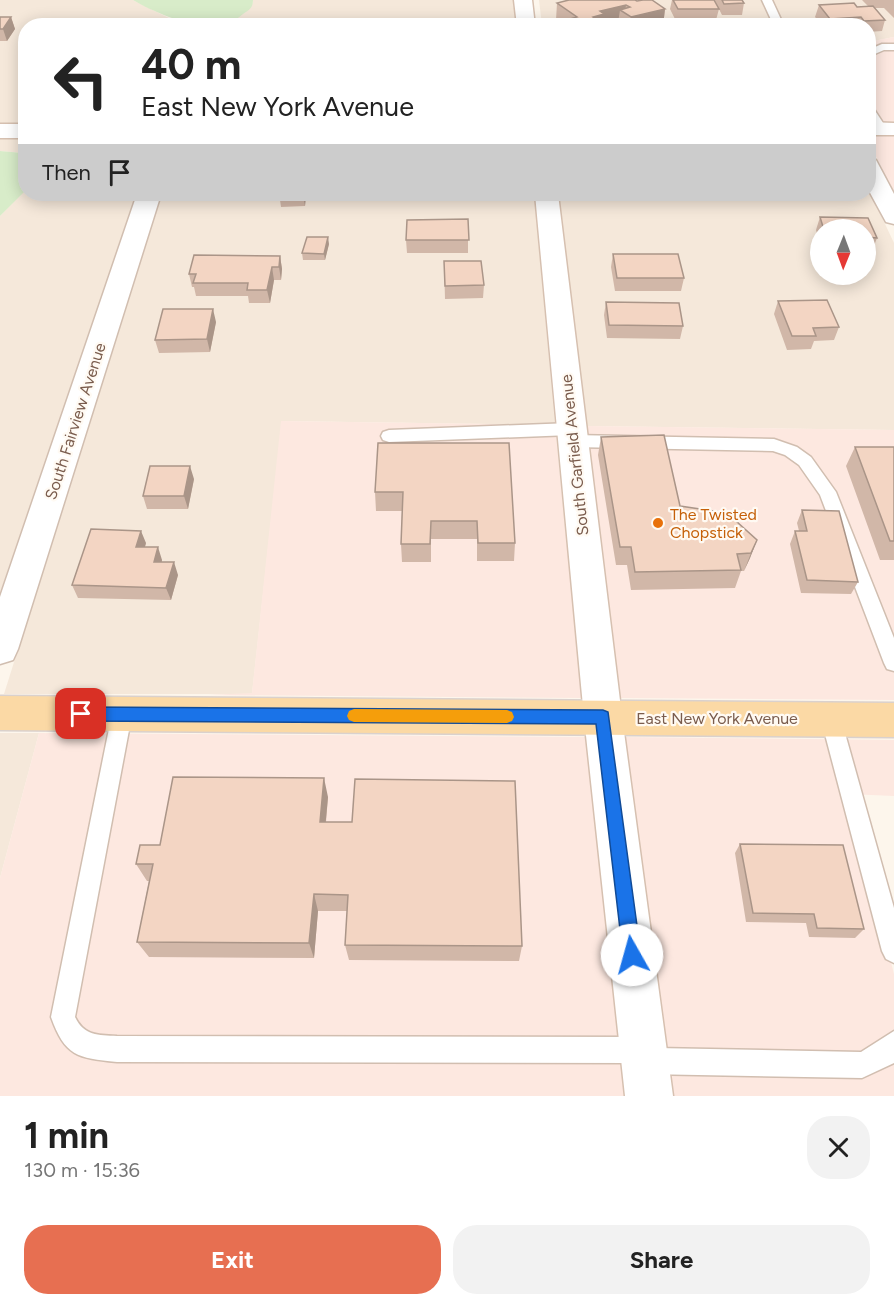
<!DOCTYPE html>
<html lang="en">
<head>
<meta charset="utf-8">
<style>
	:root { --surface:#fff; --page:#f2f2f2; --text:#222; --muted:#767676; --accent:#e76f51 }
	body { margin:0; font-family:Figtree,sans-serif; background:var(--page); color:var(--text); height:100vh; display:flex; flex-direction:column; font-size:22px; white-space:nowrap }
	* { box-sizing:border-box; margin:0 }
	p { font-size:20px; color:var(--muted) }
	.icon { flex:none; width:33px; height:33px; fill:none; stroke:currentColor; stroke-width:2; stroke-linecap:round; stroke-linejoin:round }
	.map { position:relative; height:1096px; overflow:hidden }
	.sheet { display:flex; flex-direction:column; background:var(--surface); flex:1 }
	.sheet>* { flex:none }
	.top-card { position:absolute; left:18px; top:18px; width:858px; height:183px; border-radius:24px; box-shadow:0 3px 15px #0003; background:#fff; color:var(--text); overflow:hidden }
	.needle { width:39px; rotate:181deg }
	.fabs { position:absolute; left:810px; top:219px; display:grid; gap:12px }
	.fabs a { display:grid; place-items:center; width:66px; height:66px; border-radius:50%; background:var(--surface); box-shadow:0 3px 15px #0003; font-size:30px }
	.pin { position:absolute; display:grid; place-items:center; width:51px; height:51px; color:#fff; margin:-26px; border-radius:12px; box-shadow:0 3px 9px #0006 }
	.me { position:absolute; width:66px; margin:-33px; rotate:353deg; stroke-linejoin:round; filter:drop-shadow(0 0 4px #0008) }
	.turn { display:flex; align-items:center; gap:21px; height:126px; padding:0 24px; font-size:27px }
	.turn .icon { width:78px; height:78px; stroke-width:2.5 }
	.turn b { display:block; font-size:42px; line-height:51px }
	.then { display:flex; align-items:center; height:57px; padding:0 24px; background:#0003; gap:12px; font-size:22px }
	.round { display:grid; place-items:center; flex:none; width:63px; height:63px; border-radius:24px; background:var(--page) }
	.headline { display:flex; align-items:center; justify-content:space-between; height:102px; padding:0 24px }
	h1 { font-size:36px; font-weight:700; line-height:45px }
	.cta { display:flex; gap:12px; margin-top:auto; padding:12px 24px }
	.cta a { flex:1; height:69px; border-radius:24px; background:var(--accent); color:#fff; font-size:24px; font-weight:700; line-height:69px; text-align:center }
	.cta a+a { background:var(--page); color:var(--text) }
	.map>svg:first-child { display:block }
	.residential { fill:#f5e8da; fill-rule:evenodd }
	.commercial { fill:#fde8e0 }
	.green { fill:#d8ecc9 }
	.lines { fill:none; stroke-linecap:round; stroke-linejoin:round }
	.lane-casing { stroke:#d1beb0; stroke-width:3 }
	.street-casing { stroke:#d1beb0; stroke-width:3 }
	.secondary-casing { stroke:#d6c0b0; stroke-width:3 }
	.primary-casing { stroke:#dad1cd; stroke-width:3 }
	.lane { fill:#fff; fill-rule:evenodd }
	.street { fill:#fff; fill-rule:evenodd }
	.secondary { fill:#fff; fill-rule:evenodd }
	.primary { fill:#fbd9a5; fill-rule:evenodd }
	.wall { fill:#d1b7a8 }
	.shaded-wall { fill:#aa9588 }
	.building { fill:#f3d5c3; stroke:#aa9588; stroke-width:1.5 }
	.route { fill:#1a73e8; stroke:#114b97; stroke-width:1.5 }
	.slow { fill:#f59e0b }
	.food-dot { fill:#e8710a; stroke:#fffaf3; stroke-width:2 }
	.labels { text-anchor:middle; stroke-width:4.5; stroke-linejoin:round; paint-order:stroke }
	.street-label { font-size:16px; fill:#7a5c4d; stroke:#fffaf3 }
	.food-label { font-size:16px; fill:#c56008; stroke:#fffaf3; text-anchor:start }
</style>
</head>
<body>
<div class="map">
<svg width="894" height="1096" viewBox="0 0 894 1096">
	<rect width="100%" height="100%" fill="#fdf6ec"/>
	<path class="residential" d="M 0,0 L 133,0 L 169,18 L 202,25 L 253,3 L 253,0 L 513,0 L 516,25 L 26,26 L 25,125 L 0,125 Z
		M 539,0 L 894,0 L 894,37 L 869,42 L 868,26 L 542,25 Z
		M 0,138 L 25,138 L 25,156 L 23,153 L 0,151 Z
		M 25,190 L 26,194 L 137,194 L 0,593 L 0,216 Z
		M 869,190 L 894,243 L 894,430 L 586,426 L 559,194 L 868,194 ZM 820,230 L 866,230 L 866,274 L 820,274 Z
		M 161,194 L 534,194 L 555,425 L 282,421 L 252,694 L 4,694 Z
		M 0,733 L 39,733 L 0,878 Z"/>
	<path class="commercial" d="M 894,37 L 894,123 L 869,122 L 868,42 Z
		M 868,135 L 894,135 L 894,193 L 869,142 Z
		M 281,421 L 555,425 L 582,698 L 208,695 L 252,693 Z
		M 586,426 L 894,430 L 894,700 L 620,698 Z
		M 39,733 L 586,737 L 624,1096 L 0,1096 L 0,878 Z
		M 625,737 L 894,740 L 894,796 L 848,794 L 894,974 L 894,1096 L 674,1096 Z"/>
	<path class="green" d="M 133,0 L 253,0 C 253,8 249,10 243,14 C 238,18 233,22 227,24 C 202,33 155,13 133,0 Z
		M 0,151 L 23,153 L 25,156 L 26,190 L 0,216 Z"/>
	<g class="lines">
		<defs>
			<path id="lane" d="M 762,0 L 772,0 L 784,26 L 774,26 Z
				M 882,44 L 894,44 L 894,50 L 884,50 L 868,57 L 868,50 Z
				M 868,105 L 872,106 L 887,129 L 885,132 L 881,133 C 869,129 868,115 868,105 Z
				M 571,423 L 577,425 L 579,429 L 577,433 L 571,435 L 389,442 L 383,440 L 381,436 L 383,432 L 389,430 Z
				M 573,435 L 774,439 L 797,447 L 811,457 L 836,492 L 894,638 L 894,671 L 887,669 L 884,663 L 820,495 L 799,465 L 785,455 L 773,451 L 573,447 L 567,445 L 565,441 L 567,437 Z
				M 122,705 L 129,708 L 132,714 L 75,1017 C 84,1036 98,1035 117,1036 L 644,1037 L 653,1041 L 656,1048 L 861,1052 L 894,1031 L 894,1063 L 862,1078 L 645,1074 L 636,1070 L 633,1063 L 117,1062 C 77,1058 65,1056 51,1017 L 112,714 L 115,708 Z
				M 831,710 L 838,713 L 841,719 L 894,908 L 894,963 L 886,959 L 882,951 L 821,719 L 824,713 Z"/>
			<path id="street" d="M 868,158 L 876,160 L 894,194 L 894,224 L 886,222 L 868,189 Z
				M 137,194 L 161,194 L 18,649 L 13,660 L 0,664 L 0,597 Z"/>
			<path id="secondary" d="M 514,0 L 532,0 L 535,26 L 517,26 Z
				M 868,122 L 894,123 L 894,135 L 868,135 Z
				M 0,124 L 26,124 L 26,138 L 0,138 Z
				M 535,194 L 558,194 L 622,717 L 673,1096 L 625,1096 L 584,717 Z"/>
			<path id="primary" d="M 0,696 L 894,703 L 894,737 L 0,730 Z"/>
		</defs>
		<use href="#lane" class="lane-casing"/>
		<use href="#street" class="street-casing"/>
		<use href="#secondary" class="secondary-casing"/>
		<use href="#primary" class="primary-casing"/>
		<use href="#lane" class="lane"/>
		<use href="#street" class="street"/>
		<use href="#secondary" class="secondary"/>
		<use href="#primary" class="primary"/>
	</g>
	<path class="wall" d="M 672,0 L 742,0 L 744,3 L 742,15 L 722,15 L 719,9 L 716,20 L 676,21 L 670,9 Z
		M 862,0 L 894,0 L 894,18 L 884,8 L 875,8 L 885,20 L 882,31 L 868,32 L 868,26 L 823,26 L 815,17 L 819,5 L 857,7 L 868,6 Z
		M 637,1 L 665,9 L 663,26 L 618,26 L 618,23 L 616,24 L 617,26 L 563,26 L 556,20 L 557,3 Z
		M 0,17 L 11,17 L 15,29 L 7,41 L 0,41 Z
		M 281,194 L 306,194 L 305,206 L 281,207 L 280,200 Z
		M 820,217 L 868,218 L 877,238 L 872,251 L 866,251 L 866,230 L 820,230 L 820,244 L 816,230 Z
		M 468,219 L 468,253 L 407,253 L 406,240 Z
		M 329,244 L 325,260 L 303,260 L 302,253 Z
		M 613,254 L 684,278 L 681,291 L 615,291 L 611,267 Z
		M 280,256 L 282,269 L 281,280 L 274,280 L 270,303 L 249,303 L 248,296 L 196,296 L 194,287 L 192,287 L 189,274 Z
		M 444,261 L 484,285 L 483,298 L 445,299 Z
		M 778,301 L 839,327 L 834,340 L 814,341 L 811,349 L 787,350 L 774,314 Z
		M 606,302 L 683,326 L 680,339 L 607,338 L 604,315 Z
		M 216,322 L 210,352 L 159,353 L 155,340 Z
		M 601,437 L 680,506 L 757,540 L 750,558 L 744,571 L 741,571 L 735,588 L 631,590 L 627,565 L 616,565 L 598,455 Z
		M 378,443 L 515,543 L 514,561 L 477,561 L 477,539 L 431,539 L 431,562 L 402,562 L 401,544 L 402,511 L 376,511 L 375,492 Z
		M 855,447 L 894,447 L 894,560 L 880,560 L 846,466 Z
		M 194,479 L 188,509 L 147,509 L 143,496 Z
		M 802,510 L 858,582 L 851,594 L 801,593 L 790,544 L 795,531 L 799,531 L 797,523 Z
		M 146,543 L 145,547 L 162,560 L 162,562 L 178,575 L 171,600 L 78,598 L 72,585 Z
		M 328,797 L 326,822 L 522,946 L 519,961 L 349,960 L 345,945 L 347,911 L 318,911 L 314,958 L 149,957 L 137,942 L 149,881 L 147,881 L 136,864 L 160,845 Z
		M 740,844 L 864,929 L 855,938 L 809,937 L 806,923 L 746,922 L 735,853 Z"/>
	<path class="shaded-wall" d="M 626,5 L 625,13 L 620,10 L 618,23 L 608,26 L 592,26 L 593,17 L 600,11 Z
		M 665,9 L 663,26 L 630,26 L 631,17 Z
		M 11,17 L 15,29 L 7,41 L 3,29 Z
		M 305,194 L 306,194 L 305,206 L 304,200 Z
		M 328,237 L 329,244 L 325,260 L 324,254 Z
		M 280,256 L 282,269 L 281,280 L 279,267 Z
		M 272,267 L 274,280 L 270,303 L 267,290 Z
		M 213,309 L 216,322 L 210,352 L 207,339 Z
		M 190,466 L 194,479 L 188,509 L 184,496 Z
		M 141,531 L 146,543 L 141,559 L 136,547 Z
		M 757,540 L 750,558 L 744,571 L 751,553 Z
		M 158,547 L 162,560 L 158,574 L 154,562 Z
		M 174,562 L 178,575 L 171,600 L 166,588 Z
		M 324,778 L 328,797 L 324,840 L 320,822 Z
		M 314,894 L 318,911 L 314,958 L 309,943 Z"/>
	<path class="building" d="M 569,0 L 635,0 L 637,1 L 643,0 L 652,0 L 665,9 L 631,17 L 620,10 L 630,7 L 626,5 L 600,11 L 604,14 L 593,17 L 597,20 L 607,17 L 617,24 L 612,26 L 570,26 L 563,21 L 577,17 L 557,3 Z
		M 673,0 L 714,0 L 719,9 L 678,9 Z
		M 722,0 L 742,0 L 744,3 L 724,4 Z
		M 854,3 L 857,7 L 873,6 L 885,20 L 864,21 L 861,17 L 830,19 L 819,5 Z
		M 0,17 L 11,17 L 3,29 L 0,29 Z
		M 281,194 L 305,194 L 304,200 L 280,200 Z
		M 820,217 L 868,218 L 877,238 L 866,237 L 866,230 L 824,230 Z
		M 468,219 L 469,240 L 406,240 L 407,220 Z
		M 307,237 L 328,237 L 324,254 L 302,253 Z
		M 613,254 L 678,254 L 684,278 L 617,278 Z
		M 194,255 L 280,256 L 279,267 L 272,267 L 267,290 L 247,290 L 248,283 L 193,283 L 196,274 L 189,274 Z
		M 444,261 L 481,261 L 484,285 L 445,286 Z
		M 827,300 L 839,327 L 813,328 L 816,336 L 792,336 L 778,301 Z
		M 606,302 L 679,303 L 683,326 L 609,325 Z
		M 163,309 L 213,309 L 207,339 L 155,340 Z
		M 664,435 L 680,506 L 727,513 L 757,540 L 751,553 L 737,554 L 741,570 L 635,572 L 631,547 L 620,547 L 601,437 Z
		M 378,443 L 509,443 L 515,543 L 478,543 L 477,521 L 431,521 L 430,544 L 401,544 L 403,492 L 375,492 Z
		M 855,447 L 894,447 L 894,541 L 890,541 Z
		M 150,466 L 190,466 L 184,496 L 143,496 Z
		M 802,510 L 839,511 L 858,582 L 807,580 L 795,531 L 807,531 Z
		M 91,529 L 141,531 L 136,547 L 158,547 L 154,562 L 174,562 L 166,588 L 72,585 Z
		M 173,777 L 324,778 L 320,822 L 352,822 L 355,779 L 515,781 L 522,946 L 345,945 L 348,895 L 314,894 L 309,943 L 137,942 L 153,864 L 136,864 L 140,845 L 160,845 Z
		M 740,844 L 843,845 L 864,929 L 817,928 L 814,914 L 753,913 Z"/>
	<path class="route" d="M 81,707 L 603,710 L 608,712 L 641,955 L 638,961 L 632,964 L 626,961 L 623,955 L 596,724 L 81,721 L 76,719 L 73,714 L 76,709 Z"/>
	<path class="slow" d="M 354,709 L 507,710 L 512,712 L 514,717 L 512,721 L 507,723 L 354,722 L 349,720 L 347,716 L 349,711 Z"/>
	<circle class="food-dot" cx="658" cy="523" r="6"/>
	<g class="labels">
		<g class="street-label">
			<text transform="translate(75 421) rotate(-72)" y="6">South Fairview Avenue</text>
			<text transform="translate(574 455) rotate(-96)" y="6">South Garfield Avenue</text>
			<text x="717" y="724">East New York Avenue</text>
		</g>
		<g class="food-label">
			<text x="670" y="520">The Twisted<tspan x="670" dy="18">Chopstick</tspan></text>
		</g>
	</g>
</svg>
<div class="fabs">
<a><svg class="needle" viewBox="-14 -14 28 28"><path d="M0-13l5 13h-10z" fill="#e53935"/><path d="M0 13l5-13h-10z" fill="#767676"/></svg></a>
</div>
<div class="pin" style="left:81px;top:714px;background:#d93025"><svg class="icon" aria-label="arrive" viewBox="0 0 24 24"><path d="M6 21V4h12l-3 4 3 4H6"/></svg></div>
<svg class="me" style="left:632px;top:955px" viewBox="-20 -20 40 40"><circle r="19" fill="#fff"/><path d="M0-13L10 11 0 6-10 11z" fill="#1a73e8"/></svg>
<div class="top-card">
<div class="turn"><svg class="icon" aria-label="left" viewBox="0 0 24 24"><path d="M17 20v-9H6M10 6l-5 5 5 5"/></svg><div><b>40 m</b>East New York Avenue</div></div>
<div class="then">Then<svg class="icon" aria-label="arrive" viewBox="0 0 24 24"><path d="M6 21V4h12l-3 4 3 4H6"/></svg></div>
</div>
</div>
<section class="sheet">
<div class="headline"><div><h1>1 min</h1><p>130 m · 15:36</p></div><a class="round"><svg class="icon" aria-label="close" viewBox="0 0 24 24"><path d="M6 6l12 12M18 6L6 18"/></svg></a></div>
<div class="cta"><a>Exit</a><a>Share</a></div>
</section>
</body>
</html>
